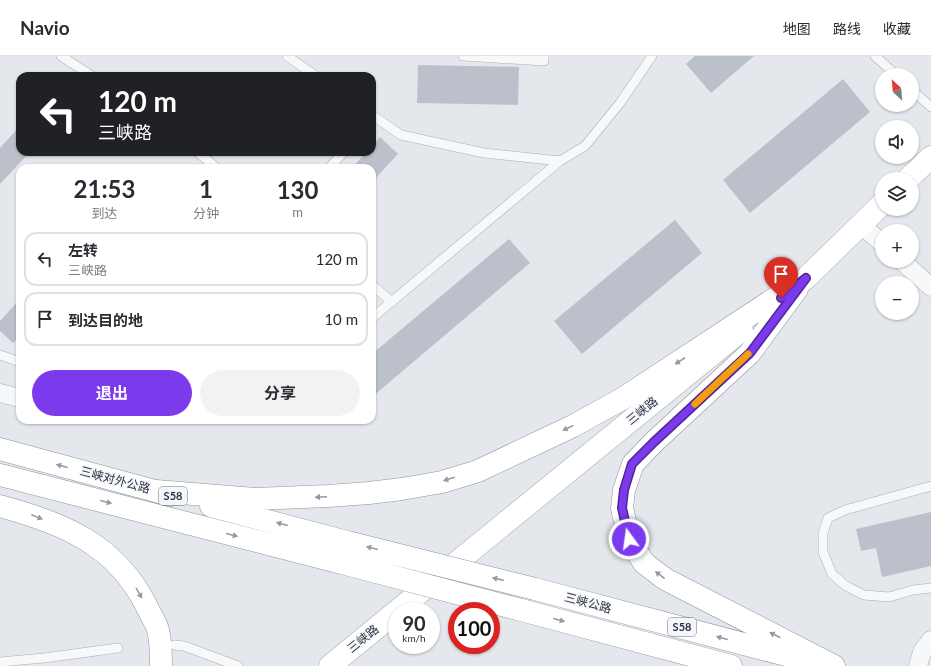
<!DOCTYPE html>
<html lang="zh">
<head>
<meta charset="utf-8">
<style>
	:root { --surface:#fff; --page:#f2f2f3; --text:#2b2b33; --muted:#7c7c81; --line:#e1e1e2; --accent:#7c3aed }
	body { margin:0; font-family:Lato,"Noto Sans SC",sans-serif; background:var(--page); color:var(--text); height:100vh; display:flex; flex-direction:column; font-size:15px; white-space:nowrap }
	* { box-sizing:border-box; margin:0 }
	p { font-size:13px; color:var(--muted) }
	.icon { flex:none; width:22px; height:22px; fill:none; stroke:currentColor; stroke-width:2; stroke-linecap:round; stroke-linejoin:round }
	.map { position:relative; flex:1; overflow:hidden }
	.side { position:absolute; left:16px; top:108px; width:360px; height:260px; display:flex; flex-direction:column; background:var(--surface); border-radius:12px; box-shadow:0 1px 3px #0004 }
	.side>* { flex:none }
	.banner { position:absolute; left:16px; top:16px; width:360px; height:84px; border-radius:12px; box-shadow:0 1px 3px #0004; background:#202124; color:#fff; overflow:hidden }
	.needle { width:26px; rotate:334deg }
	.fabs { position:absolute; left:875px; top:12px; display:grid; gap:8px }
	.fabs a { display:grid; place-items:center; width:44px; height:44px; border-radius:50%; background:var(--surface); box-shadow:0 1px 3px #0004; font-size:20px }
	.speed { position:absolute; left:388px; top:546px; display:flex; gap:8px; font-size:20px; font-weight:700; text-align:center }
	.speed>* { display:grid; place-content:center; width:52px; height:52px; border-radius:50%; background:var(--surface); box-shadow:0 1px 3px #0004; line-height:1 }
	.speed small { font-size:10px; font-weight:400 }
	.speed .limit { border:6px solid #d22; background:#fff; color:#111 }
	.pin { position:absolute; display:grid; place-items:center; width:34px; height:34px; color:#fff; margin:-41px -17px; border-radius:50% 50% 50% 0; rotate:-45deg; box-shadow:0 0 4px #0007 }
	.pin .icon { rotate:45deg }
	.me { position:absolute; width:44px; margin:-22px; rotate:346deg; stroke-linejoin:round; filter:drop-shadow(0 0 3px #0008) }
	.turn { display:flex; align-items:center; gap:14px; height:84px; padding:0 16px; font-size:18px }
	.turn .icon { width:52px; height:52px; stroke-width:2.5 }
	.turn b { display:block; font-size:28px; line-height:34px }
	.eta { display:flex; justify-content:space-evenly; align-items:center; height:68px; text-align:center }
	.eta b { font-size:24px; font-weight:700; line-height:28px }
	.cta { display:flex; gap:8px; margin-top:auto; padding:8px 16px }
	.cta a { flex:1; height:46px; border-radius:24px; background:var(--accent); color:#fff; font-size:16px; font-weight:700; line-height:46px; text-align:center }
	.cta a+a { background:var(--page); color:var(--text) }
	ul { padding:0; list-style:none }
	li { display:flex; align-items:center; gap:12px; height:54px; margin:0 8px 6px; padding:0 8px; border:2px solid var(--line); border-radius:12px }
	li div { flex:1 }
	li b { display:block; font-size:15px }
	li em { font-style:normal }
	header { display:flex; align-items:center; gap:24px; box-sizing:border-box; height:56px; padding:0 20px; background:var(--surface); border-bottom:1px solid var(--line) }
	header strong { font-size:19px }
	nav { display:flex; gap:22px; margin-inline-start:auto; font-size:14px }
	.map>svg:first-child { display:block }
	.building { fill:#bbc0ca }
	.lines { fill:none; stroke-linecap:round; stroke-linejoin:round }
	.lane-casing { stroke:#a9aeb7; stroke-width:10 }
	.street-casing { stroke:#a9aeb7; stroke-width:19 }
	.secondary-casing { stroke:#a9aeb7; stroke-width:23 }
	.highway-casing { stroke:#8b94a3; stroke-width:23 }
	.lane { stroke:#f7f8fa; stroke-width:9 }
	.street { stroke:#f7f8fa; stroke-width:18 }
	.secondary { stroke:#fff; stroke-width:22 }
	.highway { stroke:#fff; stroke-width:22 }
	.highway-bridge-casing { stroke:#8b94a3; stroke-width:23; stroke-linecap:butt }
	.highway-bridge { stroke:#fff; stroke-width:22 }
	.oneway { fill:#959aa2 }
	.route-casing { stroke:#51269a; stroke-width:10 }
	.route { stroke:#7c3aed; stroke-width:7 }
	.slow { stroke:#f59e0b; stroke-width:7 }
	.labels { text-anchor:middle; stroke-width:3; stroke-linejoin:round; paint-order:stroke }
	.shield { fill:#f4f6f9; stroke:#676e7b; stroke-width:1 }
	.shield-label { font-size:11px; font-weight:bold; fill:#2b3445 }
	.street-label { font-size:12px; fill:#2b3445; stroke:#f4f6f9 }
</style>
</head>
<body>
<header>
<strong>Navio</strong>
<nav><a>地图</a><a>路线</a><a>收藏</a></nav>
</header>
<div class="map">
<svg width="931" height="610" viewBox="0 0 931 610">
	<rect width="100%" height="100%" fill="#e4e7ec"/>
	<path class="building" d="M 695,0 L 754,0 L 711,37 L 686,8 Z
		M 418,9 L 519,11 L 518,49 L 417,47 Z
		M 843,23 L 870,56 L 750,157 L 723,124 Z
		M 20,70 L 20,96 L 30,96 L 0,128 L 0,92 Z
		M 380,81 L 398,98 L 372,126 L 372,112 L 352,112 L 366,96 L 372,96 L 372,90 Z
		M 675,164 L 702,197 L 582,298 L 554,265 Z
		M 509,183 L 530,207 L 372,341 L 372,298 Z
		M 20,243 L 20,280 L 13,287 L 0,275 L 0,265 Z
		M 931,456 L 931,510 L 882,521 L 876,492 L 861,495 L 856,473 Z"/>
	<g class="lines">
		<defs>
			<path id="lane" d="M 61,0 L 92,20
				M 287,0 L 316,20
				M 463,0 L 544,5 L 544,0
				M 875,0 L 896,19
				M 912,34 L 931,51
				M 372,59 L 401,79 L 484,97 L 560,105 L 585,90 L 620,47 L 652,0
				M 197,96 L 217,112
				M 329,112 L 344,96
				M 372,229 L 392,246
				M 372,262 L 560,105
				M 0,299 L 20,306
				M 931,430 L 845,454 L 828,462 L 823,477 L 823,496 L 832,518 L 846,530 L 864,539 L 889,541 L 913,534 L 931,532
				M 174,589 L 184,590 L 238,610
				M 0,606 L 44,602 L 118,592"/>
			<path id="street" d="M 861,169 L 882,187
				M 902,205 L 931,231
				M 0,337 L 20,342
				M 918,610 L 922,596 L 931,584"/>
			<path id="secondary" d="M 908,123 L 931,101
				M 790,234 L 806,222 L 882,148
				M 397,555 L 742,274
				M 330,610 L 397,555"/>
			<path id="highway" d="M 797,233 L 750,297 L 654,386 L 633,408 L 624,434 L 622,452 L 629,483 L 644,507 L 665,523 L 834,610
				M 0,393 L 170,439
				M 0,419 L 338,506
				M 156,435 L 255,443 L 328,440 L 369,437 L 402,433 L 442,426 L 478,415 L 573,370 L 622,343 L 806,222
				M 0,450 C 63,467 115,488 146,549 C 149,556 154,563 157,571 C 161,582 161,598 161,610
				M 211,450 L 347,486
				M 535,533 L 801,603
				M 521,554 L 731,610"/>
		</defs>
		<use href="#lane" class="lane-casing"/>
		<use href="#street" class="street-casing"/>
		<use href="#secondary" class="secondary-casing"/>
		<use href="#highway" class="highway-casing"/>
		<use href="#lane" class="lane"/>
		<use href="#street" class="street"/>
		<use href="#secondary" class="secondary"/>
		<use href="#highway" class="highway"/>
		<defs>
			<path id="highway-bridge" d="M 347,486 L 535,533
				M 338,506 L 521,554"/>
		</defs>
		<use href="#highway-bridge" class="highway-bridge-casing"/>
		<use href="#highway-bridge" class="highway-bridge"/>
	</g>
	<defs><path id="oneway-solid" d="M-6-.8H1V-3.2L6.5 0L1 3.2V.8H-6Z"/></defs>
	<g class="oneway">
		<use href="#oneway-solid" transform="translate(680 305) rotate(147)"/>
		<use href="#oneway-solid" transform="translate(568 372) rotate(154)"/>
		<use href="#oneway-solid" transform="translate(62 410) rotate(-165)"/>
		<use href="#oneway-solid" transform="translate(449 423) rotate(163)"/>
		<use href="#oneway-solid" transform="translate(321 441) rotate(178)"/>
		<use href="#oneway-solid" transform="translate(106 446) rotate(14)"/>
		<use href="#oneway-solid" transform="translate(37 461) rotate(22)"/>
		<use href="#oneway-solid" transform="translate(282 468) rotate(-165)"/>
		<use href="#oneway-solid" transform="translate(232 479) rotate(14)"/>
		<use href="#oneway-solid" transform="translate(372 492) rotate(-166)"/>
		<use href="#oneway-solid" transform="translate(660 519) rotate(-142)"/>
		<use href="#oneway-solid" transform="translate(498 523) rotate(-166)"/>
		<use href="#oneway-solid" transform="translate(139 537) rotate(60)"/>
		<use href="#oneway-solid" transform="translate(559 564) rotate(15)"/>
		<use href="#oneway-solid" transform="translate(775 579) rotate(-153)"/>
		<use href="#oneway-solid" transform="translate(722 582) rotate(-165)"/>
	</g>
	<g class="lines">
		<defs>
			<path id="route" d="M 629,483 L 622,452 L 624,434 L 632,408 L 654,386 L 750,297 L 806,222 L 781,242"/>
		</defs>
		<use href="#route" class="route-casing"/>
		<use href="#route" class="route"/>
		<path class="slow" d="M 695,348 L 748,298"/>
	</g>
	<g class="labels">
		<g class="shield">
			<rect x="159" y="431" width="28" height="18" rx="3"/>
			<rect x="668" y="562" width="28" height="18" rx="3"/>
		</g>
		<g class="shield-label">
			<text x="173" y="444">S58</text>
			<text x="682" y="575">S58</text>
		</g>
		<g class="street-label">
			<text transform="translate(642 355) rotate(-39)" y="4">三峡路</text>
			<text transform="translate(115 424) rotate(15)" y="4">三峡对外公路</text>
			<text transform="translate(588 547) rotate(15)" y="4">三峡公路</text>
			<text transform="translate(363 583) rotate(-39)" y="4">三峡路</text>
		</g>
	</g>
</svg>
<div class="fabs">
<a><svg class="needle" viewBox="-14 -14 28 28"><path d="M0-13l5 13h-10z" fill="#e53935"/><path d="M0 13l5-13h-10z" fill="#7c7c81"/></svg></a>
<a><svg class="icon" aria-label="sound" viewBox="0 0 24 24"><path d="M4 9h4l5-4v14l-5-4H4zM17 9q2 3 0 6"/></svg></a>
<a><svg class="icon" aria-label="layers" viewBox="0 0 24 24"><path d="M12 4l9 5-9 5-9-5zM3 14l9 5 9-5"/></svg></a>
<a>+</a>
<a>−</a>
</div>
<div class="speed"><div>90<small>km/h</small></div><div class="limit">100</div></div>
<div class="pin" style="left:781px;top:242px;background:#d93025"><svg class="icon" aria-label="arrive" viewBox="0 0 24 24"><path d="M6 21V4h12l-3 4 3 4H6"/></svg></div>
<svg class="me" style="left:629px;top:483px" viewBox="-20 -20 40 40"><circle r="17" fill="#7c3aed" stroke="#fff" stroke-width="3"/><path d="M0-11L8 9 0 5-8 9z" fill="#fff"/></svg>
<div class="banner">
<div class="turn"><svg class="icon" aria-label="left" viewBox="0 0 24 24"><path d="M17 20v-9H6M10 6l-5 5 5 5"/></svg><div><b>120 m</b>三峡路</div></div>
</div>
<section class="side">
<div class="eta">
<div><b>21:53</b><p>到达</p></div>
<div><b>1</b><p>分钟</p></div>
<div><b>130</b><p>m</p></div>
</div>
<ul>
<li><svg class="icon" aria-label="left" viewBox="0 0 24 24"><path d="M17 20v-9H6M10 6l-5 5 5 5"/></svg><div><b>左转</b><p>三峡路</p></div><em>120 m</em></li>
<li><svg class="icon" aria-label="arrive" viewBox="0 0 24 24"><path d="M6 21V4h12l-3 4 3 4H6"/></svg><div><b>到达目的地</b></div><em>10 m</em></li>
</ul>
<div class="cta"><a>退出</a><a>分享</a></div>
</section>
</div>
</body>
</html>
